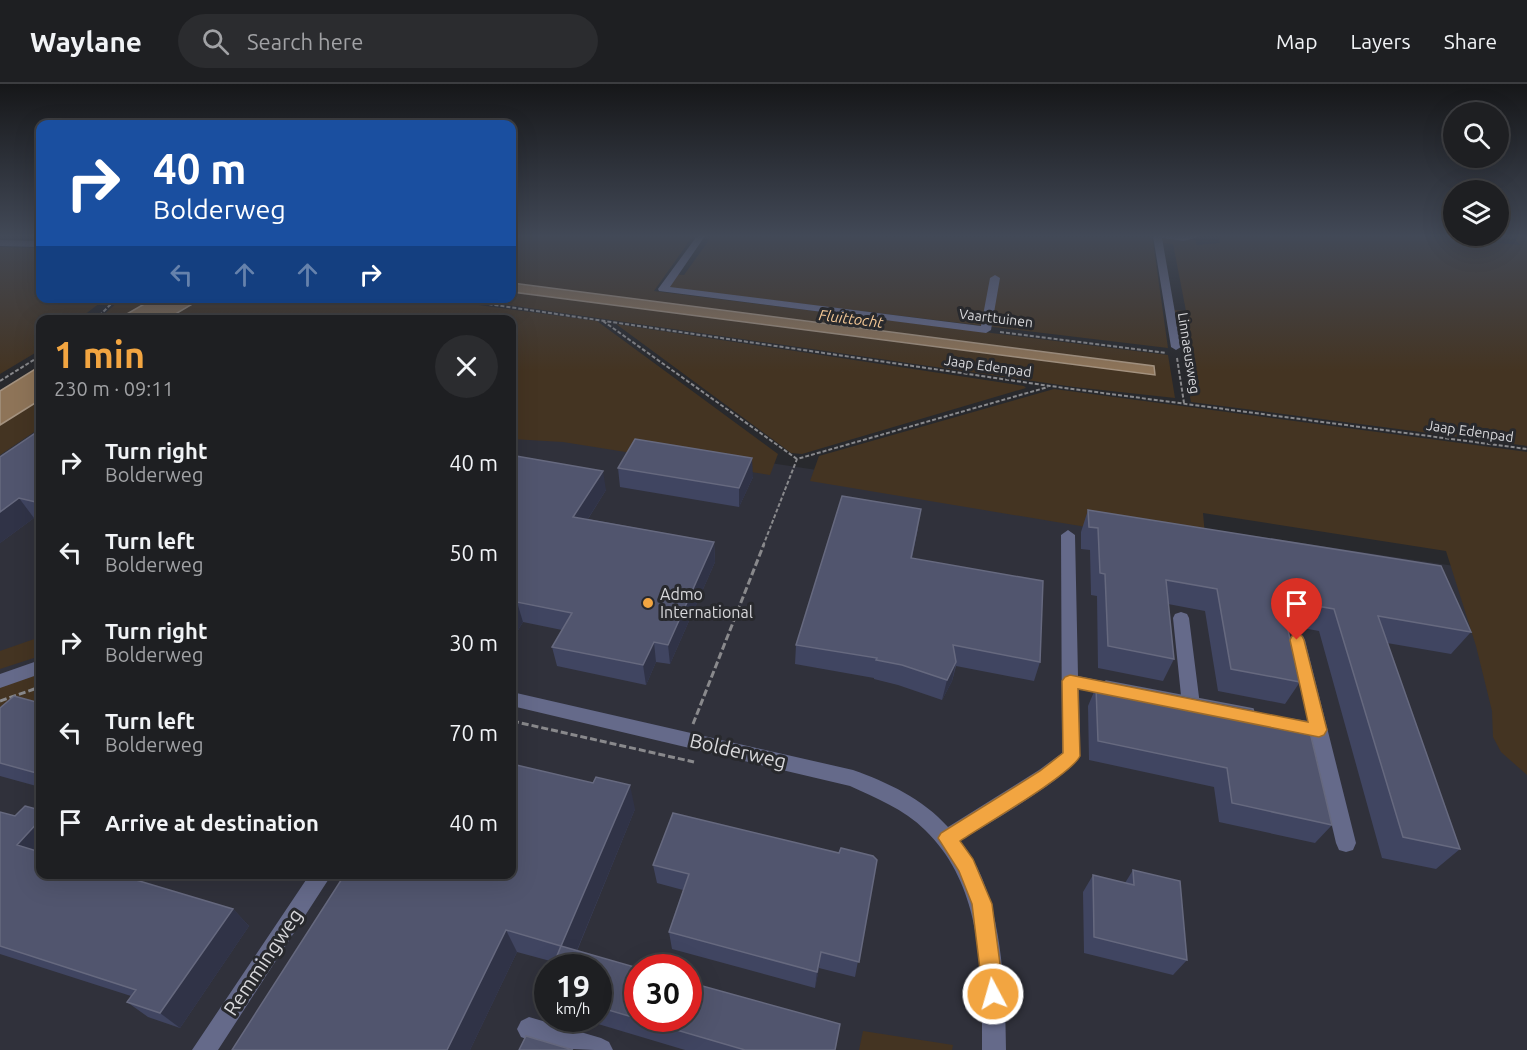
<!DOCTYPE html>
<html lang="en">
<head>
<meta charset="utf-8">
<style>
	:root { --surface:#1e1f22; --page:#2b2c2f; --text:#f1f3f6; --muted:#a1a2a5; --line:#3c3d40; --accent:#f2a541 }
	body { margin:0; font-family:Ubuntu,sans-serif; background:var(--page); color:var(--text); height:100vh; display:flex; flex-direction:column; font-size:22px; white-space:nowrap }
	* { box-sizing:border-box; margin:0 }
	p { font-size:20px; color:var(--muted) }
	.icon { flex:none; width:33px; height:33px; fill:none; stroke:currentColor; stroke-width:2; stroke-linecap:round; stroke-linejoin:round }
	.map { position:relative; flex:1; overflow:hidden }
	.side { position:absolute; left:36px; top:231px; width:480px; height:564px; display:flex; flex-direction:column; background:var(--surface); border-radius:12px; box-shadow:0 6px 24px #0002,0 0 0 2px var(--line) }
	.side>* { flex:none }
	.top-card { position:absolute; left:36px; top:36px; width:480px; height:183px; border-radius:12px; box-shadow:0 6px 24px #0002,0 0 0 2px var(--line); background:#1a4fa0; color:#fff; overflow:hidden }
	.tools { position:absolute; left:1443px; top:18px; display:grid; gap:12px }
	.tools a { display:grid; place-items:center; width:66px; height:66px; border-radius:50%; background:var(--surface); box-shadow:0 6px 24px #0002,0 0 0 2px var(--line); font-size:30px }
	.speed { position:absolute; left:534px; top:870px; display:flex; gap:12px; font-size:30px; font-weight:700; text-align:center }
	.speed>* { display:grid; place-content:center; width:78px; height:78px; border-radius:50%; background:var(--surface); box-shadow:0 6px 24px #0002,0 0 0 2px var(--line); line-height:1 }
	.speed small { font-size:15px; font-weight:400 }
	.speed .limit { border:9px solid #d22; background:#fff; color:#111 }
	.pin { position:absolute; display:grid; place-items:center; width:51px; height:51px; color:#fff; margin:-62px -26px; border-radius:50% 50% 50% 0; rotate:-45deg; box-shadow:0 0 6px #0007 }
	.pin .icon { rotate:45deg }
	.me { position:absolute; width:66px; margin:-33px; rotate:354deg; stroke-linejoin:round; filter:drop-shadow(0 0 4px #0008) }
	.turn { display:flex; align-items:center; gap:21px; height:126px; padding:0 18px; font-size:27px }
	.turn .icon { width:78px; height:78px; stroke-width:2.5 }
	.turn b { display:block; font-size:42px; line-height:51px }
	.lanes { display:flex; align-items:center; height:57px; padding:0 18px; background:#0003; justify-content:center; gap:30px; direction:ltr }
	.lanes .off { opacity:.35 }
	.round { display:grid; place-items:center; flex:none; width:63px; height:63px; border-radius:32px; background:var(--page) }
	.headline { display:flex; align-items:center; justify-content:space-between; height:102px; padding:0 18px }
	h1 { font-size:36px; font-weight:700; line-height:45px; color:var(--accent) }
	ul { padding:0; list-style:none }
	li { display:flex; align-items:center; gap:18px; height:90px; padding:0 18px }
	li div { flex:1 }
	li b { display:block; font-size:22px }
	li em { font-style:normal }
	header { display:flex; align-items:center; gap:36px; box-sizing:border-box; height:84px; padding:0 30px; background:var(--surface); border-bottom:2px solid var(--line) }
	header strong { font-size:28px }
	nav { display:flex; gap:33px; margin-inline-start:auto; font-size:21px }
	.search { width:420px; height:54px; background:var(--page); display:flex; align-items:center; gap:15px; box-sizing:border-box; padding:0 21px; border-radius:33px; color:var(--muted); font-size:22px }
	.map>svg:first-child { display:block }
	.built { fill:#30313b; fill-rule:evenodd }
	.green { fill:#443422 }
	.water { fill:#8e7458; stroke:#a4927f; stroke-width:1.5 }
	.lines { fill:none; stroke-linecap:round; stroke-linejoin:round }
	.path-far1 { stroke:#89898c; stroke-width:2; stroke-dasharray:4 2; stroke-linecap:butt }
	.path { stroke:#89898c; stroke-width:3; stroke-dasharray:7 3; stroke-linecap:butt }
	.minor { fill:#656a8a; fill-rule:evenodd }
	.wall { fill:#404561 }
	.shaded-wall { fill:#303347 }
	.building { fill:#51556e; stroke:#66697f; stroke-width:1.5 }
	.route { fill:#f2a541; stroke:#9d6b2a; stroke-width:1.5 }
	.poi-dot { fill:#f2a541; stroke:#28292d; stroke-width:2 }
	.labels { text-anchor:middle; stroke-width:6; stroke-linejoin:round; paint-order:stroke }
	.far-street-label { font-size:14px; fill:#d8d8db; stroke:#28292d }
	.far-water-label { font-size:15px; font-style:italic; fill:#f4c896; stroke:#28292d }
	.poi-label { font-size:16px; fill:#d8d8db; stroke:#28292d; text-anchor:start }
	.near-street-label { font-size:20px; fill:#d8d8db; stroke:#28292d }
</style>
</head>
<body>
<header>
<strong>Waylane</strong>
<div class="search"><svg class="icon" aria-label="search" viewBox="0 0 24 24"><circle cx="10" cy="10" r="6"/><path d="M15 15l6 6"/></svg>Search here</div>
<nav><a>Map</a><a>Layers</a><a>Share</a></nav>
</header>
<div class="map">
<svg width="1527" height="966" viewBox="0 0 1527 966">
	<rect width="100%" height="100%" fill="#28292d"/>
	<path class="built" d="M 40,298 L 40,790 L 512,790 L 512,340 L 1527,493 L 1527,966 L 0,966 L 0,323 ZM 548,884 L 598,884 L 598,934 L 548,934 ZM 638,884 L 688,884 L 688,934 L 638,934 Z"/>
	<path class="green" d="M 512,152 L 693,152 L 654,207 L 1168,271 L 1175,314 L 1074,303 L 466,215 L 512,214 L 512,208 L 1155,290 L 1154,282 L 512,199 Z
		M 712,152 L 1150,153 L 1153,157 L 1168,264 L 663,203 L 672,190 L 684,191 Z
		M 1219,152 L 1424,152 L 1520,161 L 1513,152 L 1527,152 L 1527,362 L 1191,318 L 1174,226 L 1186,227 L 1173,160 L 1162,159 L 1162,155 L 1195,156 L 1197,161 L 1220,159 Z
		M 0,163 L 40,164 L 40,214 L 105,215 L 79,235 L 40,236 L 40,266 L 0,290 Z
		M 122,214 L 153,214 L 153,215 L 118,235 L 99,235 Z
		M 427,214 L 597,237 L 778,370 L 770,391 L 563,358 L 512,355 L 512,236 L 167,236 L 201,215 Z
		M 616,240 L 979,295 L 1024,302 L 1026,304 L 802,370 L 791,369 Z
		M 1054,305 L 1527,368 L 1527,691 L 1501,668 L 1493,653 L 1492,627 L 1476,562 L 1446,467 L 1203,429 L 1206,463 L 810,397 L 819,372 Z
		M 40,316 L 40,344 L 0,371 L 0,341 Z
		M 40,553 L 40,572 L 0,585 L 0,567 Z
		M 40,588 L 40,624 L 0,636 L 0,603 Z
		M 863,947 L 953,961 L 952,966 L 859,966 Z"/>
	<path class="water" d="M 512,199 L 1154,282 L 1155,291 L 512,208 Z
		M 153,215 L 153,214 L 201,215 L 167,235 L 118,235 Z
		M 40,282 L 40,316 L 0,341 L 0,307 Z"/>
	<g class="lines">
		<path class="path-far1" d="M 447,214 L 1050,302 L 1527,365
			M 95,236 L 117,214
			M 603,237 L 797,375
			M 1000,248 L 1166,269
			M 1177,274 L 1184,319
			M 0,297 L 40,272
			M 763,462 L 797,375 L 1048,303"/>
		<path class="path" d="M 0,617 L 40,603
			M 512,637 L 694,678
			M 693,640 L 764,460"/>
		<path class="minor" d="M 697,152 L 705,152 L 670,203 L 981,242 L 990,194 L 995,191 L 1000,194 L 991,246 L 986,249 L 659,207 L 658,205 Z
			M 1153,152 L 1201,152 L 1184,157 L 1162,154 L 1181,263 L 1176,266 L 1171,263 Z
			M 0,156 L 40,157 L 40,163 L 0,162 Z
			M 1068,446 L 1075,451 L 1078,592 L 1122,601 L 1125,606 L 1122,611 L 1116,613 L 1079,605 L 1080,672 C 1070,693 984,742 960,757 C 1003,807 1005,904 1006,966 L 982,966 C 982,890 984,803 925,746 C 904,725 876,714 850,702 L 512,622 L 512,608 L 853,686 C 887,698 923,715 948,743 L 1039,686 L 1062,669 L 1061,451 Z
			M 1181,528 L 1187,530 L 1189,534 L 1200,621 L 1197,626 L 1191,628 L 1185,626 L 1182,621 L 1173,534 L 1175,530 Z
			M 1297,550 L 1303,552 L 1305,556 L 1356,759 L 1353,766 L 1346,768 L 1339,766 L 1336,759 L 1311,652 L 1283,646 L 1280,641 L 1283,636 L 1289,634 L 1308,637 L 1289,556 L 1291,552 Z
			M 40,576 L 40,590 L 0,604 L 0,590 Z
			M 310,790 L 332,790 L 218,966 L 192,966 Z
			M 529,933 L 601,954 L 609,958 L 613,966 C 579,966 553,966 521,953 L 517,945 L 521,937 Z"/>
	</g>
	<path class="wall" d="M 40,346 L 40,435 L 34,434 L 0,459 Z
		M 512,379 L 606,406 L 588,435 L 714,458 L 715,478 L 670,580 L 656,578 L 646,601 L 557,582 L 552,563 L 562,546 L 523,538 L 512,556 Z
		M 618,384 L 753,393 L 739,423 L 620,403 Z
		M 1088,426 L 1471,548 L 1451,570 L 1387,559 L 1460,765 L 1436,785 L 1382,774 L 1319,547 L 1287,541 L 1300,598 L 1285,620 L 1218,607 L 1205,527 L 1168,520 L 1174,575 L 1163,597 L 1098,584 L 1097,512 L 1091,511 L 1090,466 L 1081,465 L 1081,448 Z
		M 918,444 L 912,474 L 1040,578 L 1034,597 L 956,582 L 952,597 L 942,616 L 898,601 L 874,595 L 874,594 L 795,580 L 796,561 Z
		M 1096,603 L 1255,633 L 1332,741 L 1315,759 L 1219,738 L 1214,703 L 1089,676 L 1088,622 Z
		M 40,619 L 40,703 L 0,692 L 0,624 Z
		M 635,725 L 577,867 L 835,966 L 685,966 L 578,934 L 598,934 L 598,884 L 554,878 L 517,868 L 470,966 L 232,966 Z
		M 0,728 L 40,790 L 233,825 L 249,842 L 180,944 L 148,933 L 127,918 L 131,912 L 0,870 Z
		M 839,769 L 877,776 L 855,893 L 819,884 L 815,904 L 672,865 L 669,848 L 683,806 L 657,799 L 653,781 Z
		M 1133,786 L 1187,876 L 1173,891 L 1084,869 L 1083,808 L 1093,791 L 1125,799 Z
		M 548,894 L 548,918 L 542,907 Z"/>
	<path class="shaded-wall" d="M 752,374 L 753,393 L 739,423 L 739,404 Z
		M 603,387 L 606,406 L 577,452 L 573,433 Z
		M 19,414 L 34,434 L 0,459 L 0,428 Z
		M 714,458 L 715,478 L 670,580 L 668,561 Z
		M 517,518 L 523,538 L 512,556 L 512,527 Z
		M 654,558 L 656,578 L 646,601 L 643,581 Z
		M 956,578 L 952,597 L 942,616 L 947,596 Z
		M 630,701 L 635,725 L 570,883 L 561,862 Z
		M 40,736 L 40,777 L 17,761 Z
		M 233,825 L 249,842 L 180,944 L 160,929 Z
		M 506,846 L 517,868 L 470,966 L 447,966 Z
		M 821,868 L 819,884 L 815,904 L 817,888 Z"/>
	<path class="building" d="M 40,346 L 40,419 L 19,414 L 0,428 L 0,373 Z
		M 635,355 L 752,374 L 739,404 L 618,384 Z
		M 516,372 L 603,387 L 573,433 L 714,458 L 668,561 L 654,558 L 643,581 L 552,563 L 572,529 L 517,518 L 512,527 L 512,379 Z
		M 842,412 L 921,425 L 911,474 L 1043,497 L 1040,578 L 953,561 L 956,578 L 947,596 L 902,581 L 876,576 L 877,574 L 796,561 Z
		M 1088,426 L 1441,482 L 1471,548 L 1378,532 L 1460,765 L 1403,753 L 1334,525 L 1281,516 L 1300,598 L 1231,585 L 1217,505 L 1166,496 L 1174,575 L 1108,562 L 1105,490 L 1100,489 L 1098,444 L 1089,443 Z
		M 1106,597 L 1253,625 L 1255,633 L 1309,644 L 1332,741 L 1232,719 L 1227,684 L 1098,657 L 1096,603 Z
		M 14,612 L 40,619 L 40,690 L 0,679 L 0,624 Z
		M 512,680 L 593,699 L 596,693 L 630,701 L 561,862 L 506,846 L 447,966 L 232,966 L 345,790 L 512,790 Z
		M 25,722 L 40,726 L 40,736 L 17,761 L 40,768 L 40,790 L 116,790 L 233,825 L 160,929 L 127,918 L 136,906 L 0,862 L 0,728 L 15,732 Z
		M 673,729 L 839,769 L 841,764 L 873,772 L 877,776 L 859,878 L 821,868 L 817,888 L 669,848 L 689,790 L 653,781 Z
		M 1133,786 L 1180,797 L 1187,876 L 1094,853 L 1093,791 L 1134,801 Z
		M 561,862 L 638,884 L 638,934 L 688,934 L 688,898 L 840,940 L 835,966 L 745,966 L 598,923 L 598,884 L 552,884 Z
		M 548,894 L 548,908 L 542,907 Z
		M 526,952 L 573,966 L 519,966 Z"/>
	<linearGradient id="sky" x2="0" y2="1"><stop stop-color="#161719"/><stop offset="0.53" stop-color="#424957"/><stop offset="1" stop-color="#424957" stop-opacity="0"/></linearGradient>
	<rect width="1527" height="287" fill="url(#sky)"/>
	<path class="route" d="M 1297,550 L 1302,552 L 1304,556 L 1327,646 L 1324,651 L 1319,653 L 1078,605 L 1080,672 C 1071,691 982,742 960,757 L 973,775 L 992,820 L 1004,910 L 1001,917 L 993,920 L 986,917 L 983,910 L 972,820 L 959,787 L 938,754 L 941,749 L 1040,687 L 1063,669 L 1062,597 L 1065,593 L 1070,591 L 1308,638 L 1290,556 L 1292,552 Z"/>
	<circle class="poi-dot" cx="648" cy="519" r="6"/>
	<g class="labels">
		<g class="far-street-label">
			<text transform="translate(996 234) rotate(7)" y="5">Vaarttuinen</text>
			<text transform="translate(1189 269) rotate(81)" y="5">Linnaeusweg</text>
			<text transform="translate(988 282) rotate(8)" y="5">Jaap Edenpad</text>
			<text transform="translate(1470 347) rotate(8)" y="5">Jaap Edenpad</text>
		</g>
		<g class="far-water-label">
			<text transform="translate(851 235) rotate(7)" y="5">Fluittocht</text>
		</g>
		<g class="poi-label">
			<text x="660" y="516">Admo<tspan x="660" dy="18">International</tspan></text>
		</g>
		<g class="near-street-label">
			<text transform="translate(738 667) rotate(13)" y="7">Bolderweg</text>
			<text transform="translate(263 878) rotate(-56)" y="7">Remmingweg</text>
		</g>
	</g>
</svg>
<div class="tools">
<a><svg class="icon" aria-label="search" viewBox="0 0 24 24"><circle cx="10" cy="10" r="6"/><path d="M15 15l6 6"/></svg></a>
<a><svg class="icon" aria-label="layers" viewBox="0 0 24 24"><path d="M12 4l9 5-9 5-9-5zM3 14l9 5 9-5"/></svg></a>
</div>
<div class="speed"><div>19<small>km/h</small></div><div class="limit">30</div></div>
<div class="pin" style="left:1297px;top:556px;background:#d93025"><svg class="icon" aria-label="arrive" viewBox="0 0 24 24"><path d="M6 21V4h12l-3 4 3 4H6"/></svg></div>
<svg class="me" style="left:993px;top:910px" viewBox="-20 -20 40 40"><circle r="17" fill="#f2a541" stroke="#fff" stroke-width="3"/><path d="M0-11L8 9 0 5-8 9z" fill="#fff"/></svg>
<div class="top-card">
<div class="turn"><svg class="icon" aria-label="right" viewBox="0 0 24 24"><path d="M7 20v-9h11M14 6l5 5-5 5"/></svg><div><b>40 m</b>Bolderweg</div></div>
<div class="lanes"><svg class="icon off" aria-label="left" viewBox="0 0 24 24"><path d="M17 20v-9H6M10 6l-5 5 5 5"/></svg><svg class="icon off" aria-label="ahead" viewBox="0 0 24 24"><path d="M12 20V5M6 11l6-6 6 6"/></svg><svg class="icon off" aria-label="ahead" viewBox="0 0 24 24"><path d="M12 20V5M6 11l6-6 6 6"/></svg><svg class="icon" aria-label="right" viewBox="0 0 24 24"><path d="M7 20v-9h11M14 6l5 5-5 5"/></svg></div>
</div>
<section class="side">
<div class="headline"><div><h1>1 min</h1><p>230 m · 09:11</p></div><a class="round"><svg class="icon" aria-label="close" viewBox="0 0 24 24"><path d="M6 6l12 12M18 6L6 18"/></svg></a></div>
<ul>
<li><svg class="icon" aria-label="right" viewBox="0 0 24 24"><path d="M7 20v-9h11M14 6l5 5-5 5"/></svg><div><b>Turn right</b><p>Bolderweg</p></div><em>40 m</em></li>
<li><svg class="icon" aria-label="left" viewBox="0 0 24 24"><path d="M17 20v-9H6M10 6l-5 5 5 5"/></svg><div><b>Turn left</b><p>Bolderweg</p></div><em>50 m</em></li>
<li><svg class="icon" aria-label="right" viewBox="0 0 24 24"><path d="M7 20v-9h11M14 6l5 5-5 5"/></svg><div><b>Turn right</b><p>Bolderweg</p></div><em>30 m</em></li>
<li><svg class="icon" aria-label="left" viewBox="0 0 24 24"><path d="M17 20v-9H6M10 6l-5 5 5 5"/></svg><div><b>Turn left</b><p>Bolderweg</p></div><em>70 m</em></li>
<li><svg class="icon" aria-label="arrive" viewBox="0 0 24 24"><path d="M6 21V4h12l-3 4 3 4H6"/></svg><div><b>Arrive at destination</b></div><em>40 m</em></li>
</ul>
</section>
</div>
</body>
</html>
